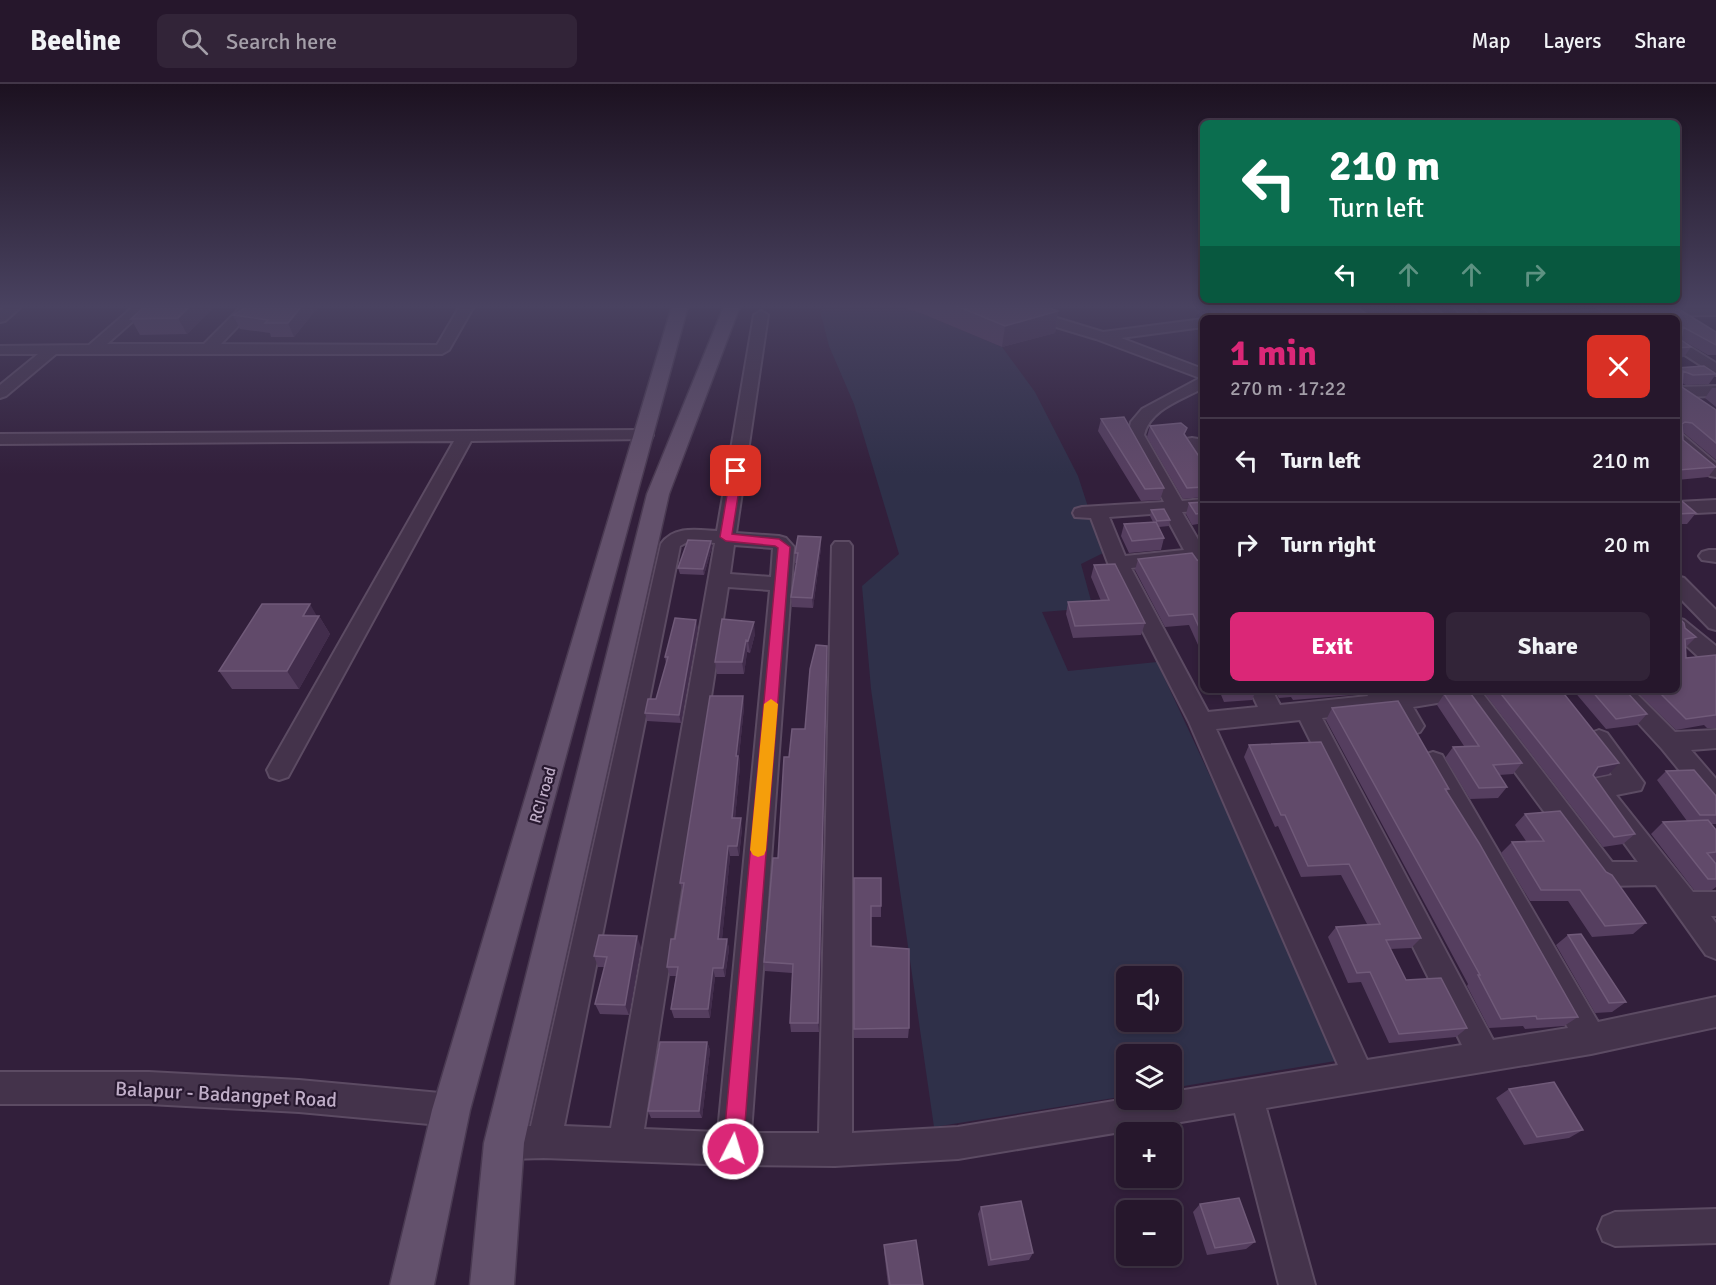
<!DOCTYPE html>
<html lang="en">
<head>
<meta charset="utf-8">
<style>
	:root { --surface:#26172c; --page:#322438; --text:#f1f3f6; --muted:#a49fa9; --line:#423648; --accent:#db2777 }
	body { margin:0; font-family:Signika,sans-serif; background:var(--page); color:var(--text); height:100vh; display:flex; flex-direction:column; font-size:22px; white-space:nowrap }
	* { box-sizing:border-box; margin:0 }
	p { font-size:20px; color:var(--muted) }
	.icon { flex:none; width:33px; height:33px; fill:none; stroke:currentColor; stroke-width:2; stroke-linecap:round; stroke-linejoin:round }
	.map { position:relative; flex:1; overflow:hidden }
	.sheet { position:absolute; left:1200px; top:231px; width:480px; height:378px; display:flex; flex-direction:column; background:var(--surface); border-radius:9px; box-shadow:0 3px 9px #0003,0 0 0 2px var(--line) }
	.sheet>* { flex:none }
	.hud { position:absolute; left:1200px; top:36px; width:480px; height:183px; border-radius:9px; box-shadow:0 3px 9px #0003,0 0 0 2px var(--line); background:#0b6e4f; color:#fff; overflow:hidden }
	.buttons { position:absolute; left:1116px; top:882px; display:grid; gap:12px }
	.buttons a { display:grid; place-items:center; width:66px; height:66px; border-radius:9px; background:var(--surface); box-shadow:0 3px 9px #0003,0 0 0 2px var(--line); font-size:30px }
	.pin { position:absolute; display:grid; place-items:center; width:51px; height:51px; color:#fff; margin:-26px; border-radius:12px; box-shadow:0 3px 9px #0006 }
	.me { position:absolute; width:66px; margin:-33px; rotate:5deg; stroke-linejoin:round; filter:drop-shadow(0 0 4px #0008) }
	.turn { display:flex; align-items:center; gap:21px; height:126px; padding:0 30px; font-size:27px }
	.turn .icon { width:78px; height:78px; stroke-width:2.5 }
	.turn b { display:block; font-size:42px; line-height:51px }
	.lanes { display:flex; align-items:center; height:57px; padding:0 30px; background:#0003; justify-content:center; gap:30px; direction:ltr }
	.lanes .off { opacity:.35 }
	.round { display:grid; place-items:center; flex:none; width:63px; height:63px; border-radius:9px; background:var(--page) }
	.headline { display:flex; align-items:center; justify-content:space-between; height:102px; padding:0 30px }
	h1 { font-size:36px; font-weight:700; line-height:45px; color:var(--accent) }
	.button { display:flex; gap:12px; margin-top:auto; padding:12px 30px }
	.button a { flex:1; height:69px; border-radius:9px; background:var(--accent); color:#fff; font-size:24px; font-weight:700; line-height:69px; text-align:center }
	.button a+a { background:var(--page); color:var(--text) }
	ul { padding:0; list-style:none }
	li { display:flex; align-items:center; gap:18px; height:84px; padding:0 30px; border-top:2px solid var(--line) }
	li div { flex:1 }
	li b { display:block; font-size:22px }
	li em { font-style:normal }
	header { display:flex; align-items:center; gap:36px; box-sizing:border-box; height:84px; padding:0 30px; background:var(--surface); border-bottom:2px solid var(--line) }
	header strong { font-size:28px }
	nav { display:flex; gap:33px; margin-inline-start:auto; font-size:21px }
	.search { width:420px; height:54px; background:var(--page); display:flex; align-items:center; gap:15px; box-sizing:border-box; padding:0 21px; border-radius:9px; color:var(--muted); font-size:22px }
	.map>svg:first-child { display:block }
	.green { fill:#2f3049; fill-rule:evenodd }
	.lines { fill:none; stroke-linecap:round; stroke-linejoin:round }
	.minor-casing { stroke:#5c4b63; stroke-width:4 }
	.major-casing { stroke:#4a3a52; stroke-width:3 }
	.minor { fill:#44334b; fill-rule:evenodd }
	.major { fill:#63516c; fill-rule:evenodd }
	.wall { fill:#553e5f }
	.shaded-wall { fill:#422d4c }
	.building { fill:#614a6a; stroke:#705a79; stroke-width:1.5 }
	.route { fill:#db2777; stroke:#8e194d; stroke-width:1.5 }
	.slow { fill:#f59e0b }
	.labels { text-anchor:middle; stroke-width:4.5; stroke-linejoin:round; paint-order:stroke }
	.street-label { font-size:16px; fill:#c0aec8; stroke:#281930 }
	.near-street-label { font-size:20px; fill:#c0aec8; stroke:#281930 }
</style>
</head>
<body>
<header>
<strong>Beeline</strong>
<div class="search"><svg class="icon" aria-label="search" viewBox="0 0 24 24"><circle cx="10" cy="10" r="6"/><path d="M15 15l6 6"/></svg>Search here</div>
<nav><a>Map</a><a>Layers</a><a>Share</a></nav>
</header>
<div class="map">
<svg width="1716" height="1201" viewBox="0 0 1716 1201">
	<rect width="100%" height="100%" fill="#321f3b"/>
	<path class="green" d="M 823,222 L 899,222 L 923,230 L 1002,263 L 1035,308 L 1078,392 L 1103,469 L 1081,480 L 1093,524 L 1042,528 L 1068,587 L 1157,578 L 1342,976 L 1172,1004 L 1172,970 L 1126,970 L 1126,1012 L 934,1043 L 871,605 L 862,502 L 899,470 L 854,320 L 829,262 L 820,227 ZM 1126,892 L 1172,892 L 1172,938 L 1126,938 Z"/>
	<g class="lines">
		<defs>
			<path id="minor" d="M 6,222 L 22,222 L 5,237 L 0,238 L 0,227 Z
				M 134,222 L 150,222 L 107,260 L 204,260 L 242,222 L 257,222 L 221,260 L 437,261 L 460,222 L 474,222 L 449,266 L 442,270 L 56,270 L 6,312 L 0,314 L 0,301 L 38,270 L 0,270 L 0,262 L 89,261 Z
				M 994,222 L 1017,222 L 1103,248 L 1203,235 L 1203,243 L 1121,254 L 1203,285 L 1203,304 C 1182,316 1150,325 1144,351 L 1182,417 L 1203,415 L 1203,427 L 1182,428 L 1203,464 L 1203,487 L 1195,486 L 1190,478 L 1131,484 L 1208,628 L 1258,623 L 1250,606 L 1272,606 L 1280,621 L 1368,612 L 1365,606 L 1396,606 L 1400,608 L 1480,606 L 1612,778 L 1638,778 L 1586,707 L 1585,703 L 1588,696 L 1612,691 L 1587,655 L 1591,649 L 1599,646 L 1607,649 L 1644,699 L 1641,706 L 1616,711 L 1693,808 L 1716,808 L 1716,832 L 1711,832 L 1716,839 L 1716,875 L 1706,871 L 1656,801 L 1605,802 L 1596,798 L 1461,615 L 1413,623 L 1424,642 L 1420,648 L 1412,651 L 1404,648 L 1392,626 L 1322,634 L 1493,956 L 1568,944 L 1421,678 L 1424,671 L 1433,668 L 1442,671 L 1598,938 L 1716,913 L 1716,943 L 1591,970 L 1266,1024 L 1315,1201 L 1279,1201 L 1235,1029 L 958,1075 L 835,1082 L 733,1081 L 544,1074 L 504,1075 L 492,1071 L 488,1059 L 492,1047 L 504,1043 L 531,1042 L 661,460 C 674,441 698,446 717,447 L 754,231 L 761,227 L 768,231 L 736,449 L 779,452 L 786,454 L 794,463 L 751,1049 L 819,1049 L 832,462 L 835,458 L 849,458 L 852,462 L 852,1049 L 958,1043 L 1126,1015 L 1172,1016 L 1172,1008 L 1338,981 L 1189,638 L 1108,479 L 1091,434 L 1075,433 L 1073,429 L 1075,425 L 1082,423 L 1164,418 L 1128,351 L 1131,338 L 1142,325 L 1200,294 L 1096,255 L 996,225 ZM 1164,429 L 1184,466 L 1125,472 L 1109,433 ZM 689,457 L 715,459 L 611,1044 L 564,1042 L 680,462 ZM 734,461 L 773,464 L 771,493 L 730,490 ZM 728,503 L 770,506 L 718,1048 L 644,1045 ZM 1300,636 L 1462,961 L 1367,976 L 1216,645 Z
				M 1416,222 L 1432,222 L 1447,234 L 1431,234 Z
				M 1453,222 L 1469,222 L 1481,234 L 1465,234 Z
				M 1716,223 L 1716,231 L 1505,234 L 1512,230 Z
				M 1677,255 L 1716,279 L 1716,291 L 1677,266 Z
				M 1716,302 L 1716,312 L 1677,313 L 1677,303 Z
				M 645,346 L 651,347 L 653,351 L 651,355 L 471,357 L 288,693 L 279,696 L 270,693 L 267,686 L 454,357 L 0,360 L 0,350 Z
				M 1677,350 L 1683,351 L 1716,379 L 1716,393 L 1710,392 L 1677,364 Z
				M 1192,354 L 1198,355 L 1203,363 L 1203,381 L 1197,380 L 1183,359 L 1186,355 Z
				M 1716,416 L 1716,428 L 1677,430 L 1677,418 Z
				M 1709,466 L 1716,466 L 1716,478 L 1702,476 L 1699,472 L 1702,468 Z
				M 1677,492 L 1684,494 L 1716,526 L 1716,546 L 1709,544 L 1677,511 Z
				M 1677,534 L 1684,536 L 1716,562 L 1716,578 L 1702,576 L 1677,553 Z
				M 1608,606 L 1633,606 L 1675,648 L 1716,646 L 1716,664 L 1691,666 L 1716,695 L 1716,723 L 1707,720 L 1662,665 Z
				M 0,988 L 149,988 L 299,996 L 451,1010 L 462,1015 L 467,1026 L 462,1037 L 451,1042 L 299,1028 L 149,1020 L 0,1020 Z
				M 1716,1125 L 1716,1159 L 1615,1162 L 1603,1157 L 1598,1145 L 1603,1133 L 1615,1128 Z"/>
			<path id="major" d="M 672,222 L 688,222 L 470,1026 L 434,1201 L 390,1201 L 432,1026 Z
				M 724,222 L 740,222 L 669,410 L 524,1059 L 514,1201 L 470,1201 L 484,1059 L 647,410 Z"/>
		</defs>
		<use href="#minor" class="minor-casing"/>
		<use href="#major" class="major-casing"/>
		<use href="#minor" class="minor"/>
		<use href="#major" class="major"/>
	</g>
	<path class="wall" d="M 215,222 L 187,250 L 140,251 L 131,235 Z
		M 319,222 L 294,253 L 271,253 L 270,249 L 240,245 L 233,231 Z
		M 899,222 L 1044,222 L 1058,227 L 1055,249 L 1002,263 L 923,230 Z
		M 1205,222 L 1277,222 L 1280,226 L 1288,226 L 1284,222 L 1356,222 L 1372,234 L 1214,234 L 1215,231 Z
		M 1478,222 L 1564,222 L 1563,224 L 1488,229 Z
		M 1677,224 L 1716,248 L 1716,271 L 1708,271 L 1682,256 L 1691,263 L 1684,273 L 1677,274 L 1677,234 L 1593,234 L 1598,225 Z
		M 1677,284 L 1716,290 L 1709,300 L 1686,301 L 1682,299 L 1682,303 L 1716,326 L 1716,376 L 1684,349 L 1683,349 L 1683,356 L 1716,383 L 1708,393 L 1677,396 Z
		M 1712,304 L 1716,304 L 1716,323 L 1705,314 Z
		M 1101,335 L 1164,404 L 1160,416 L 1141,417 L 1098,347 Z
		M 1150,342 L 1185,350 L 1198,371 L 1203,372 L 1203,413 L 1183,415 L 1147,353 Z
		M 1201,342 L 1203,342 L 1203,360 L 1198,353 Z
		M 1677,413 L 1696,429 L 1687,440 L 1677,440 Z
		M 1203,418 L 1203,445 L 1201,445 L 1198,440 L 1192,441 L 1186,430 L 1189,419 Z
		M 1151,426 L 1170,436 L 1169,442 L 1159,443 L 1164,454 L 1161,466 L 1129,469 L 1121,452 L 1124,440 L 1153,438 L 1150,432 Z
		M 712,463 L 704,491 L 680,490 L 678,484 Z
		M 821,464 L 813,524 L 792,523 L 791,513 L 796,479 L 795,479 L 795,469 Z
		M 1138,475 L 1197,476 L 1203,478 L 1203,572 L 1189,541 L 1165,543 L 1135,486 Z
		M 1094,481 L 1145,539 L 1141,551 L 1073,554 L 1066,530 L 1068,518 L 1101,517 L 1091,493 Z
		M 317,532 L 319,532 L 330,550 L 299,605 L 232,605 L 219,587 Z
		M 698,544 L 681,639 L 647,637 L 645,629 L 656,615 L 666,580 L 665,573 Z
		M 1685,544 L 1696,553 L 1685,564 L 1686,574 L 1716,571 L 1716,644 L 1707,644 L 1704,641 L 1676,646 L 1635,606 L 1677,606 Z
		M 755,550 L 750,569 L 747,568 L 744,590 L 717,590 L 715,578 Z
		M 827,562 L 819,948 L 791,948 L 790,939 L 792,889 L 765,887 L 764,878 L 778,774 L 789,673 L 805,645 Z
		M 1219,606 L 1256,606 L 1252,616 L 1224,618 Z
		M 1274,606 L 1367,606 L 1365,610 L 1293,616 L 1291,613 L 1279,614 Z
		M 1482,606 L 1561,606 L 1609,690 L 1594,693 L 1635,750 L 1623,760 L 1603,763 Z
		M 1573,606 L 1625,606 L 1647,630 L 1637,641 L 1606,645 Z
		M 1444,610 L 1522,679 L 1513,690 L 1499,691 L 1507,703 L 1498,714 L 1470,715 L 1445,674 L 1453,663 L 1464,662 L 1437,621 Z
		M 743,612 L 744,623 L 739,672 L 740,682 L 735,734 L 742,745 L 739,772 L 730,772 L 722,855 L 727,855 L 729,865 L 725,893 L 715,893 L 710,934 L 674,934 L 671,925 L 676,892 L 670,892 L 667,883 L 675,855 L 683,808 L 680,799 Z
		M 1332,624 L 1449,705 L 1446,708 L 1578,933 L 1564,942 L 1525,945 L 1523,942 L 1489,944 L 1467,902 L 1468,900 L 1326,636 Z
		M 1249,661 L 1421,854 L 1411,864 L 1390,865 L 1406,896 L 1467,944 L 1456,953 L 1389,959 L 1361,898 L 1348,899 L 1328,853 L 1336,843 L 1367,840 L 1341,791 L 1301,793 L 1278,742 L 1275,743 L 1244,673 Z
		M 1666,687 L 1716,712 L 1716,740 L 1711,740 L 1716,746 L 1716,779 L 1715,779 L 1716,780 L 1716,803 L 1712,806 L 1694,806 L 1651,750 L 1663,738 L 1687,737 L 1657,696 Z
		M 1525,730 L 1606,788 L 1646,839 L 1633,850 L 1592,853 L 1568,817 L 1530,817 L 1501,769 L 1512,758 L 1526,757 L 1515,741 Z
		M 854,794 L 881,794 L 881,833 L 871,833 L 871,862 L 909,944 L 908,954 L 854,954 Z
		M 1568,851 L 1626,918 L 1612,928 L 1595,929 L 1556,861 Z
		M 641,863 L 629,931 L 600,930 L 595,920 L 605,883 L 598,883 L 594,872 Z
		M 707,958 L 710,966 L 702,1034 L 651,1034 L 648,1027 Z
		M 1509,1005 L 1583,1046 L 1569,1054 L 1524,1061 L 1496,1014 Z
		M 1200,1120 L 1255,1158 L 1246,1165 L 1207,1171 L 1193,1128 Z
		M 981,1123 L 1033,1169 L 1029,1176 L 988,1182 L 978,1130 Z
		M 884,1161 L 923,1201 L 888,1201 L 884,1167 Z"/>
	<path class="shaded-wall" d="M 190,222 L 215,222 L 187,250 L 178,234 Z
		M 302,222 L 319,222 L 294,253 L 288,239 Z
		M 1239,222 L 1246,222 L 1244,228 L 1236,232 Z
		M 1058,227 L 1055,249 L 1002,263 L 1005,242 Z
		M 821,453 L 821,464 L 813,524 L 812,514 Z
		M 711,457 L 712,463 L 704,491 L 703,485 Z
		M 310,520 L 318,534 L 319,532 L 330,550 L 299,605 L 287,587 L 303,532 Z
		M 696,536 L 698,544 L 681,639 L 679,631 Z
		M 754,538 L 755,550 L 750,569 L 748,557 Z
		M 746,556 L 747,568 L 744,590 L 742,578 Z
		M 827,562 L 827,573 L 819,948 L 818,939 Z
		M 743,612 L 744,623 L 739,672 L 740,682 L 734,745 L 732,734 L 736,672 Z
		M 1619,679 L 1609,690 L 1588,694 L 1598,683 Z
		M 741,734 L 742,745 L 739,772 L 737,762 Z
		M 728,762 L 730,772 L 721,865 L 718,855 Z
		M 637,852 L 641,863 L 629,931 L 625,921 Z
		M 727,855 L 729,865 L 725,893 L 723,884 Z
		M 713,884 L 715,893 L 710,934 L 708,925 Z
		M 707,958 L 710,966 L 702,1034 L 699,1027 Z"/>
	<path class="building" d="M 145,222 L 190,222 L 178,234 L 131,235 Z
		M 248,222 L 302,222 L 288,239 L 265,239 L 268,236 L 233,231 Z
		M 957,222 L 1044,222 L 1058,227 L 1005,242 Z
		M 1220,222 L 1239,222 L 1238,225 L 1257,226 L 1256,222 L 1277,222 L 1280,226 L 1298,226 L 1298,222 L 1356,222 L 1372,234 L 1218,234 L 1215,231 L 1228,229 Z
		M 1677,224 L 1716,248 L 1716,261 L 1683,243 L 1681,256 L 1691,263 L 1677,264 L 1677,234 L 1611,234 L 1598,225 Z
		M 1704,282 L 1716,290 L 1693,291 L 1683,287 L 1682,303 L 1716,326 L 1716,359 L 1692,339 L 1685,338 L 1682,340 L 1683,356 L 1716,383 L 1678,386 L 1677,284 Z
		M 1124,333 L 1164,404 L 1145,405 L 1101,335 Z
		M 1181,339 L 1187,344 L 1184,350 L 1198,371 L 1203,372 L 1203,403 L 1187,404 L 1150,342 Z
		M 1677,413 L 1696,429 L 1677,430 Z
		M 1203,418 L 1203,431 L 1202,429 L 1196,430 L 1189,419 Z
		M 1164,425 L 1170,436 L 1157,437 L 1151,426 Z
		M 1156,438 L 1164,454 L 1132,457 L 1124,440 Z
		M 798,452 L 821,453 L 812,514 L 791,513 L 798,469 L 795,469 Z
		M 688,456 L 711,457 L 703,485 L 678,484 Z
		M 1192,469 L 1197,476 L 1203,478 L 1203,552 L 1193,530 L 1169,532 L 1138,475 Z
		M 1115,480 L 1145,539 L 1075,542 L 1068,518 L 1109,516 L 1094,481 Z
		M 262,520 L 310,520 L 303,532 L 319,532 L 287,587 L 219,587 Z
		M 1677,532 L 1684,539 L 1685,544 L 1696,553 L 1685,555 L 1686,574 L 1716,571 L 1716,631 L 1715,631 L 1686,635 L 1657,606 L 1677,606 Z
		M 675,534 L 696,536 L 679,631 L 645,629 L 648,615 L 656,615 L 668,573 L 665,573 Z
		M 722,535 L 754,538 L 748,557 L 746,556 L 742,578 L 715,578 Z
		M 816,561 L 827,562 L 818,939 L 790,939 L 793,880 L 764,878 L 773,774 L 778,774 L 784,673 L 789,673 L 792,645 L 805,645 L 810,585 Z
		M 1468,606 L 1522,679 L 1493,681 L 1507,703 L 1479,704 L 1453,663 L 1479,662 L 1444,610 Z
		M 1498,606 L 1561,606 L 1619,679 L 1598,683 L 1593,691 L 1635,750 L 1614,753 Z
		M 1591,606 L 1625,606 L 1647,630 L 1616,635 Z
		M 710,612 L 743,612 L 736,672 L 738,672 L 732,734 L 741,734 L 737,762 L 728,762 L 718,855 L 727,855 L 723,884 L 713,884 L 708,925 L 671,925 L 678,883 L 667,883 L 671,855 L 675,855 L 684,799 L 680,799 Z
		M 1398,617 L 1449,705 L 1445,705 L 1479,759 L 1578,933 L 1537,935 L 1536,932 L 1501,935 L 1478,891 L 1480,891 L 1332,624 Z
		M 1321,658 L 1421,854 L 1386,856 L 1406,896 L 1441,894 L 1467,944 L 1399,950 L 1370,888 L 1357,889 L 1336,843 L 1380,840 L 1349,780 L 1308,782 L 1285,731 L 1281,731 L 1249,661 Z
		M 1694,686 L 1716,712 L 1716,731 L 1700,731 L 1666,687 Z
		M 1560,727 L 1606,788 L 1612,791 L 1646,839 L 1605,842 L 1580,806 L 1541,806 L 1512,758 L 1544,757 L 1525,730 Z
		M 1708,736 L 1716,746 L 1716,768 L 1707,769 L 1716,780 L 1716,795 L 1708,795 L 1663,738 Z
		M 854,794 L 881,794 L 881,822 L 871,822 L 871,862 L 909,865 L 909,944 L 854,945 Z
		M 1581,850 L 1626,918 L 1609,919 L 1568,851 Z
		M 599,851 L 637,852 L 625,921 L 595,920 L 607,873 L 594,872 Z
		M 660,958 L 707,958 L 699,1027 L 648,1027 Z
		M 1554,998 L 1583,1046 L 1537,1053 L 1509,1005 Z
		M 1239,1114 L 1255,1158 L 1215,1164 L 1200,1120 Z
		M 1021,1117 L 1033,1169 L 991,1176 L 981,1123 Z
		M 916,1156 L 923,1201 L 890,1201 L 884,1161 Z"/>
	<linearGradient id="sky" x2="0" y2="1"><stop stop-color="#1c1120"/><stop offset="0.57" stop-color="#494260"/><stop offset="1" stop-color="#494260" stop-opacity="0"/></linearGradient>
	<rect width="1716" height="390" fill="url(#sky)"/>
	<path class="route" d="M 736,383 L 742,387 L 732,450 L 779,455 L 790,463 L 743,1065 L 740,1073 L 733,1075 L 726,1073 L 723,1065 L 778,464 L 775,462 L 726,457 L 720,453 L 731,387 Z"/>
	<path class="slow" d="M 771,615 L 778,620 L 766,766 L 764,771 L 758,773 L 753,771 L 750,766 L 764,620 Z"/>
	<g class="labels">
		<g class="street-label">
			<text transform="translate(542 711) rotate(-74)" y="6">RCI road</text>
		</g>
		<g class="near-street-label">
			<text transform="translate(226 1010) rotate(3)" y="7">Balapur - Badangpet Road</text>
		</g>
	</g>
</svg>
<div class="buttons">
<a><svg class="icon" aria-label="sound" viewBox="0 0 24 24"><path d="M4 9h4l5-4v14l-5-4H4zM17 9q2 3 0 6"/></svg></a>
<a><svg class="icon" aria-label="layers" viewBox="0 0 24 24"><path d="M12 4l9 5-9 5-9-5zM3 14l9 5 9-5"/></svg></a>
<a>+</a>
<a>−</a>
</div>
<div class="pin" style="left:736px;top:387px;background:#d93025"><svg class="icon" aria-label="arrive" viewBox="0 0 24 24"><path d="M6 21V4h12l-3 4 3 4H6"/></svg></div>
<svg class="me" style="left:733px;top:1065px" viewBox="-20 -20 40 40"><circle r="17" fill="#db2777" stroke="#fff" stroke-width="3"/><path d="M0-11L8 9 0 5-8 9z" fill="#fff"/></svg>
<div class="hud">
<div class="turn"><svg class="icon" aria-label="left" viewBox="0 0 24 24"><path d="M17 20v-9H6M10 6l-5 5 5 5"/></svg><div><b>210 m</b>Turn left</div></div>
<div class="lanes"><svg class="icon" aria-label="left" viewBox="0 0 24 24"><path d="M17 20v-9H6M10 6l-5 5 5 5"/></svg><svg class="icon off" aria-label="ahead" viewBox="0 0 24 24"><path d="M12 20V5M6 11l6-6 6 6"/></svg><svg class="icon off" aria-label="ahead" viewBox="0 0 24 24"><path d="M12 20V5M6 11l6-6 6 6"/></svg><svg class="icon off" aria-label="right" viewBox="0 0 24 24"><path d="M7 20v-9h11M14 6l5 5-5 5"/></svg></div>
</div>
<section class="sheet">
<div class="headline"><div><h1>1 min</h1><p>270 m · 17:22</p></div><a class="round" style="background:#d93025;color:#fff"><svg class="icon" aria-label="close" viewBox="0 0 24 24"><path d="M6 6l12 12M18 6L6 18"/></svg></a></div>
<ul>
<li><svg class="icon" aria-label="left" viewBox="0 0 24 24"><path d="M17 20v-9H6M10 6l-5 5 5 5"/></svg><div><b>Turn left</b></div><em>210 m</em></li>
<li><svg class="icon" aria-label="right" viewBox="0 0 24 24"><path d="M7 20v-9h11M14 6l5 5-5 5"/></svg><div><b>Turn right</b></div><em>20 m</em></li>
</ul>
<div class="button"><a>Exit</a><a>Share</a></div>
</section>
</div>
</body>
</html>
